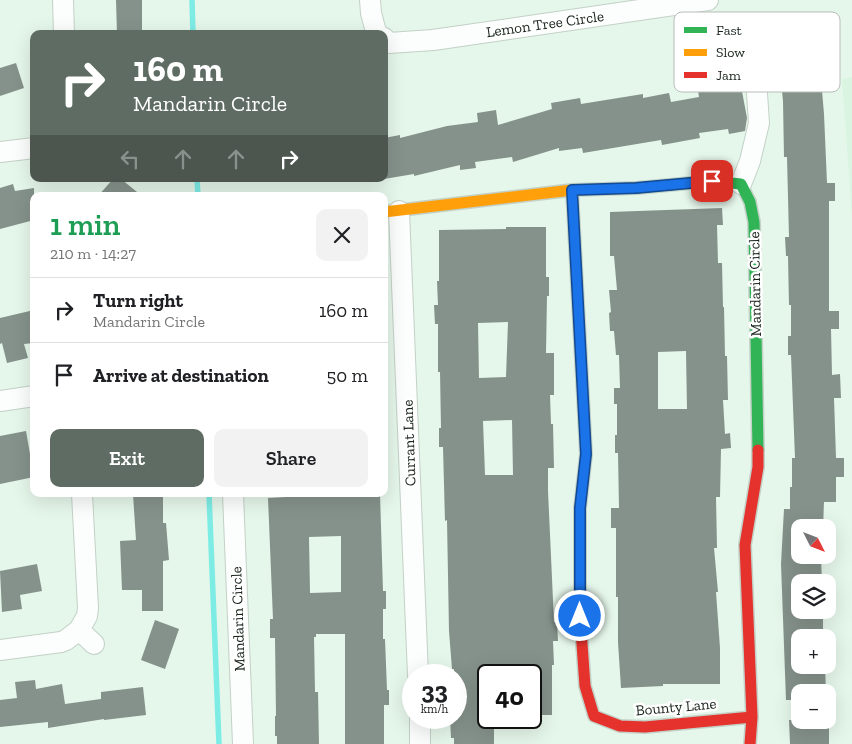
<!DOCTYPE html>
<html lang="en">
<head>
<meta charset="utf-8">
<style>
	:root { --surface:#fff; --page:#f2f2f2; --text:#202124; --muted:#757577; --line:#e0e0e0; --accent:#5f6c63 }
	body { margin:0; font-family:"Zilla Slab",serif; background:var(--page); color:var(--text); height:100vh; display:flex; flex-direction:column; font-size:19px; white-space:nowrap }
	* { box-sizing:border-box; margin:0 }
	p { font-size:16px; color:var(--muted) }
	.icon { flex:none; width:28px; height:28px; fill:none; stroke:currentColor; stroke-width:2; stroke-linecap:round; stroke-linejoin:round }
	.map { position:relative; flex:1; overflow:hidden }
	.drawer { position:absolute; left:30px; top:192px; width:358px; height:305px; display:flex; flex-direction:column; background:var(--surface); border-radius:10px; box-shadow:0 5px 20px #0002 }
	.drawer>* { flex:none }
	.guide { position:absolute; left:30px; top:30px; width:358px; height:152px; border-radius:10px; box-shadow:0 5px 20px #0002; background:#5f6c63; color:#fff; overflow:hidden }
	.needle { width:32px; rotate:132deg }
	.fabs { position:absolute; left:791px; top:519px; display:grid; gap:10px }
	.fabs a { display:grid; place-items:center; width:45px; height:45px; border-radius:10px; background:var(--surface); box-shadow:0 5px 20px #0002; font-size:25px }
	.speed { position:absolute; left:402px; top:664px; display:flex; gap:10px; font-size:25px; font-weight:700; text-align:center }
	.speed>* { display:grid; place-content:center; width:65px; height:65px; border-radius:50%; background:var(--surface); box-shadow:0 5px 20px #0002; line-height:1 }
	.speed small { font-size:12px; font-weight:400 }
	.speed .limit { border:2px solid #111; border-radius:8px; background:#fff; color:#111 }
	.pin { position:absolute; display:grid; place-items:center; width:42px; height:42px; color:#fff; margin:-21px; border-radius:10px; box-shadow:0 2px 8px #0006 }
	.me { position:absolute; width:55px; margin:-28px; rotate:0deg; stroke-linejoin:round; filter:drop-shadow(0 0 4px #0008) }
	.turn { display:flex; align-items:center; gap:18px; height:105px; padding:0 20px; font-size:22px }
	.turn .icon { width:65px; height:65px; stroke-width:2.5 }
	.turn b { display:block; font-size:35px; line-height:42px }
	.lanes { display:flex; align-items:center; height:48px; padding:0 20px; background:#0003; justify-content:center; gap:25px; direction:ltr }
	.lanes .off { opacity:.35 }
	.round { display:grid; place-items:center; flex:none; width:52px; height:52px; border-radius:10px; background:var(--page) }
	.head { display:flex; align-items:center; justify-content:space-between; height:85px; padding:0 20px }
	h1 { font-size:30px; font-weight:600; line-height:38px; color:#1e9e55 }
	.primary-button { display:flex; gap:10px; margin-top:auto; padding:10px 20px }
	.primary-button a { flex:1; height:58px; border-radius:10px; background:var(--accent); color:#fff; font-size:20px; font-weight:600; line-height:58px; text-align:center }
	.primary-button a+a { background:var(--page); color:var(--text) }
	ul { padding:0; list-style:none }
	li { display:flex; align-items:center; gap:15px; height:65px; padding:0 20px; border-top:1px solid var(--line) }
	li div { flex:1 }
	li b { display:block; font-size:19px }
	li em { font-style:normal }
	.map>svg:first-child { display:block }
	.built { fill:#d9f5e2 }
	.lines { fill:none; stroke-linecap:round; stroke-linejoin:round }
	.stream { stroke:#7dece5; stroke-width:5.5 }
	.building { fill:#85928b; fill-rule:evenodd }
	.street-casing { stroke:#c3d1c7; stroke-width:22 }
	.fast-casing { stroke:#c3d1c7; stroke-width:14 }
	.slow-casing { stroke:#c3d1c7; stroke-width:14 }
	.jam-casing { stroke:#c3d1c7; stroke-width:14 }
	.street { stroke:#fbfefc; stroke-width:20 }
	.fast { stroke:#30b455; stroke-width:11 }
	.slow { stroke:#ff9f0a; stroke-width:11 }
	.jam { stroke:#e5322d; stroke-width:11 }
	.route-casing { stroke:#114b97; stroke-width:12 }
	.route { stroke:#1a73e8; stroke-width:9 }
	.labels { text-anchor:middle; stroke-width:5; stroke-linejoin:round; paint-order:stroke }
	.street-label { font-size:15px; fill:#17221a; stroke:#fff }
	.key { fill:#fff; stroke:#b9bdba; stroke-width:1 }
	.key-label { font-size:14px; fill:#17221a }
</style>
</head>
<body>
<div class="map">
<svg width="852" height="744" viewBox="0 0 852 744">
	<rect width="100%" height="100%" fill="#e5f6ea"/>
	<path class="built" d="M 852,77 L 852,216 L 842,79 Z"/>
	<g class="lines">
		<path class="stream" d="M 192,0 L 193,34
			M 197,179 L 198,196
			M 209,494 L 219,744"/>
	</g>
	<path class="building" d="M 116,0 L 142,0 L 142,34 L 117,34 Z
		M 16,63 L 24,88 L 0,96 L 0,68 Z
		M 820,67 L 824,114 L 827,183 L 835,183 L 835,201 L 829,201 L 829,311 L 839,311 L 839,329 L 831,329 L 832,375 L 840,374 L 841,398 L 834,398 L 836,458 L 844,458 L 844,477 L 836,477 L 836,502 L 824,502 L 823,528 L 800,528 L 800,558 L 821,557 L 822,582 L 800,582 L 800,610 L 823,610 L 823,638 L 800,638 L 800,665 L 825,665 L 826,692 L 800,692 L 800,700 L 786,700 L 781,564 L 784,509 L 790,509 L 790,487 L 792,487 L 792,458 L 795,458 L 791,355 L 788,355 L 788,336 L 791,336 L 791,305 L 789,305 L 788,256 L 786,256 L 785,237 L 789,237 L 787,157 L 784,157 L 783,101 L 780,71 Z
		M 716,81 L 717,90 L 741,86 L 747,118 L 745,131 L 729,134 L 728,129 L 699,133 L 700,138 L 662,145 L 661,140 L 583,153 L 582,148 L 559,151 L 559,148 L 513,162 L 512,157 L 475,162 L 476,168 L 460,170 L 460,165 L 414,176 L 414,174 L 384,179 L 384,138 L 400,135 L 400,138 L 447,126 L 478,122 L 477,113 L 496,110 L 498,125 L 552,109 L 551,103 L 580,98 L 581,104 L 643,94 L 643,98 L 669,93 L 671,102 L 699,97 L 697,84 Z
		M 113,179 L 121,179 L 142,196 L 98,196 Z
		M 13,184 L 15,191 L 34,188 L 34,220 L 0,229 L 0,188 Z
		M 722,208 L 723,225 L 717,225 L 718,263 L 722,263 L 723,307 L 724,307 L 725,356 L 727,356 L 728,400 L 723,400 L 725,434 L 730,433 L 731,448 L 721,449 L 720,497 L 716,497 L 717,548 L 714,548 L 718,592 L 716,592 L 720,648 L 720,684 L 663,684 L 663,686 L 621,688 L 618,642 L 618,597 L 616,597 L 616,528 L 611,528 L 611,508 L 619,508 L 618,453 L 615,453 L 615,435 L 617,435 L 617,404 L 614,404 L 614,388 L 620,388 L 619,355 L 616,355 L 614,331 L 610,331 L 609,313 L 611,312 L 609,290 L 617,290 L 614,256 L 610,256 L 610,212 ZM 686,351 L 687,409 L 658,409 L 658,352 Z
		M 506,227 L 546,227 L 546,277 L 549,277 L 549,296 L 547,296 L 546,353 L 554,353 L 554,395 L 550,395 L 551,424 L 553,424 L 554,468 L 548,468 L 548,491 L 554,622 L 557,622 L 558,641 L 553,641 L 554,665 L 552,665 L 552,715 L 531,715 L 531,666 L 492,667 L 493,675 L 489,675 L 489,723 L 494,722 L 494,744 L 454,744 L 454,738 L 451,738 L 450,718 L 456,718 L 456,675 L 454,675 L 454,669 L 452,669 L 449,631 L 447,520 L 445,521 L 443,447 L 439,447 L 439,428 L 441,428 L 440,372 L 438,372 L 438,324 L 435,324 L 434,305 L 438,305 L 437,281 L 439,281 L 439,230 L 506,229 ZM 508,322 L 506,377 L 479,378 L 478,323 ZM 512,420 L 513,475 L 485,475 L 483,421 Z
		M 34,310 L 34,343 L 24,344 L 28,358 L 7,363 L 2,343 L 0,344 L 0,318 Z
		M 26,431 L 34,477 L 0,484 L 0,436 Z
		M 133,494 L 163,494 L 163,523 L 166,523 L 169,560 L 163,561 L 163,611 L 142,611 L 142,590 L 122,590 L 120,541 L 136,540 Z
		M 339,494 L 380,494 L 383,591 L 386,591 L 386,609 L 383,609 L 383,639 L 385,639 L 387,690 L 389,690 L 389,705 L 384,705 L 384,744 L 345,744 L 345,634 L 316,634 L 316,637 L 314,637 L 315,692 L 318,692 L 319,744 L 277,744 L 277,736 L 275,736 L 275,716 L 276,716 L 275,638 L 270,638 L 270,619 L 273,619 L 268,498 ZM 341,536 L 341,592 L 310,593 L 309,537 Z
		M 37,564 L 42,591 L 20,595 L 22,609 L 2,612 L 0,571 Z
		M 155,620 L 179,629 L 165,669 L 141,660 Z
		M 35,680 L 36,689 L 62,684 L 65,704 L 101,699 L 101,692 L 143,687 L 146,715 L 104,720 L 104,719 L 48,728 L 48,722 L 0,727 L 0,700 L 17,698 L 15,682 Z
		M 789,720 L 829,720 L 829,744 L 790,744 Z"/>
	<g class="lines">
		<defs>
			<path id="street" d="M 63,0 L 64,34
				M 370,0 L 371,13 L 376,32 L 378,34
				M 384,38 L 389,43 L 433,40 L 708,0
				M 0,152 L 34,148
				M 741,184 L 750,161 L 759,123 L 756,79
				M 399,211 L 418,675
				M 0,401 L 34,396
				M 233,494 L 243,744
				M 79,630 L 94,644
				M 0,650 L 61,642 L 66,640 L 79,630 L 87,616 L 88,608 L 82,494
				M 420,718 L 420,744"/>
			<path id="fast" d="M 637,188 L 712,181 L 741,184 L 750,202 L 754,222 L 758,450"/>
			<path id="slow" d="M 572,190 L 586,454 L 580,508 L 580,531
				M 384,212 L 572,190 L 637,188"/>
			<path id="jam" d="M 580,531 L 580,616 L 585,686 L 594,716 L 620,726 L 645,727 L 752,717
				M 750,744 L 752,717 L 745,545 L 758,467 L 758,450"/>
		</defs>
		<use href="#street" class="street-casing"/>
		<use href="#fast" class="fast-casing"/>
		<use href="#slow" class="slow-casing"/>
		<use href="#jam" class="jam-casing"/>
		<use href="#street" class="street"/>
		<use href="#fast" class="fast"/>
		<use href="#slow" class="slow"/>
		<use href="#jam" class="jam"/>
	</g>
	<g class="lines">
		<defs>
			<path id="route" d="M 580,616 L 580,508 L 586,454 L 572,190 L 636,188 L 712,181"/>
		</defs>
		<use href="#route" class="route-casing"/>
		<use href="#route" class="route"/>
	</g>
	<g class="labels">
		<g class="street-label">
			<text transform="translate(545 24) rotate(-8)" y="5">Lemon Tree Circle</text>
			<text transform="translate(755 284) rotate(-91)" y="5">Mandarin Circle</text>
			<text transform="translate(409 443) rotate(-92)" y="5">Currant Lane</text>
			<text transform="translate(238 619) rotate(-92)" y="5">Mandarin Circle</text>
			<text transform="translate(676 707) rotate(-5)" y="5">Bounty Lane</text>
		</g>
	</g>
	<rect x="674" y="12" width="166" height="80" rx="8" class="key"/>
	<rect x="684" y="27" width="23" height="6" fill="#30b455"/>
	<rect x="684" y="49" width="23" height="7" fill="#ff9f0a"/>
	<rect x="684" y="72" width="23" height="6" fill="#e5322d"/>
	<g class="key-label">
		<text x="716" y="35">Fast</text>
		<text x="716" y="57">Slow</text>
		<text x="716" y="80">Jam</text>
	</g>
</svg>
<div class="fabs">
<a><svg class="needle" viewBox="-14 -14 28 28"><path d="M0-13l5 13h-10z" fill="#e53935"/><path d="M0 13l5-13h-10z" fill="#757577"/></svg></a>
<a><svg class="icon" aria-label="layers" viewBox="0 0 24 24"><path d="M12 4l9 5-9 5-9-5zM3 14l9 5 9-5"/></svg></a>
<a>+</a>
<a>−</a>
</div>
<div class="speed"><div>33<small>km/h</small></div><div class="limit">40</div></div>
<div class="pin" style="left:712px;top:181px;background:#d93025"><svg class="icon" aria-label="arrive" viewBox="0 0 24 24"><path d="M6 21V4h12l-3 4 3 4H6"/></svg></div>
<svg class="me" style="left:580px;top:616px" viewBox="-20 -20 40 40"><circle r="17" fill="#1a73e8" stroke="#fff" stroke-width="3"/><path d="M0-11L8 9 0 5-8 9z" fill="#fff"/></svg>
<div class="guide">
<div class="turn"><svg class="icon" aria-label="right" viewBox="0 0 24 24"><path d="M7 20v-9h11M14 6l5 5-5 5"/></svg><div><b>160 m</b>Mandarin Circle</div></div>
<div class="lanes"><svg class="icon off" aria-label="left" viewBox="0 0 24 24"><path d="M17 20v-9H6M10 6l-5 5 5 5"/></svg><svg class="icon off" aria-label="ahead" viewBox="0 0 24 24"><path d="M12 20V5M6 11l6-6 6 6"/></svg><svg class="icon off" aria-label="ahead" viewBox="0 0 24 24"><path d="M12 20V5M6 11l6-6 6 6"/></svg><svg class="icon" aria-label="right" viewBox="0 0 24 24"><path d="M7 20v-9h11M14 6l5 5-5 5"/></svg></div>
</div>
<section class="drawer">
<div class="head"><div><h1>1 min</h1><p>210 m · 14:27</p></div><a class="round"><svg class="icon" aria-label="close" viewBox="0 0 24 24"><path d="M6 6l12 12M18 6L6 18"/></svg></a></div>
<ul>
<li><svg class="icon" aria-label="right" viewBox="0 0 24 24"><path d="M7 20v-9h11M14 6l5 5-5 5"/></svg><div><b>Turn right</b><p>Mandarin Circle</p></div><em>160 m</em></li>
<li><svg class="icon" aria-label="arrive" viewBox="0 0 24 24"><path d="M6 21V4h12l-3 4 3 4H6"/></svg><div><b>Arrive at destination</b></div><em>50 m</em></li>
</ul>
<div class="primary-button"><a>Exit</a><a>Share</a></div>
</section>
</div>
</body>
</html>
